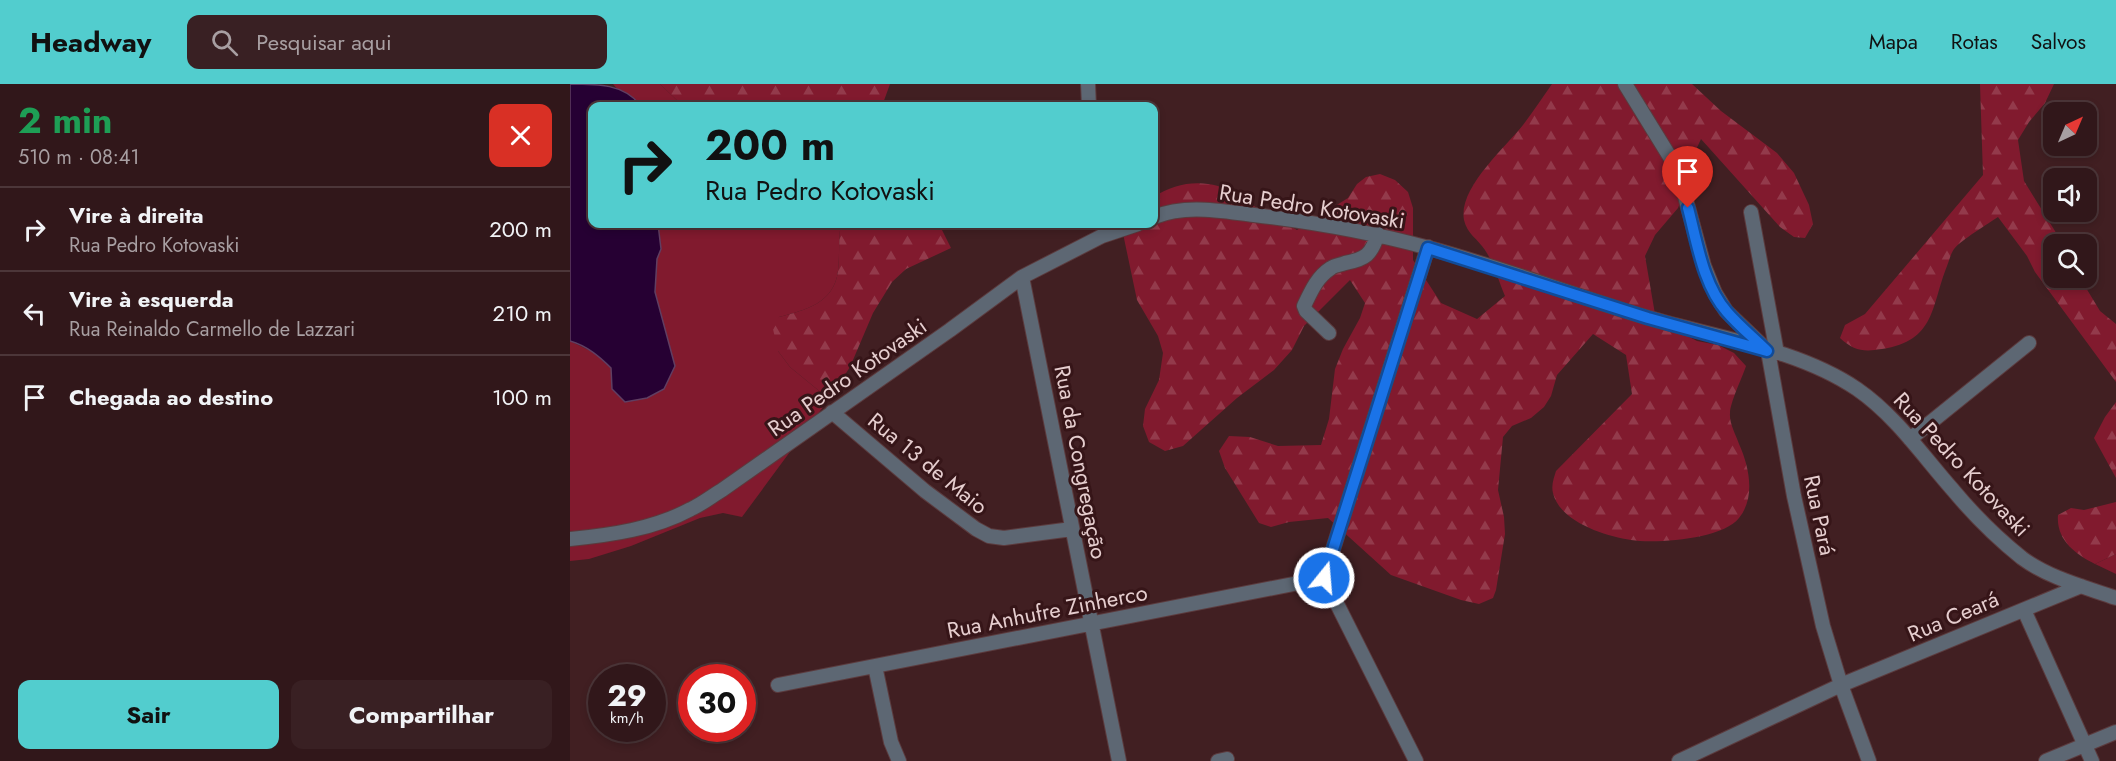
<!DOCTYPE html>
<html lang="pt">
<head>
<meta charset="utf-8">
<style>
	:root { --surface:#31171a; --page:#392023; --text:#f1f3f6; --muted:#a89fa2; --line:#4c3639; --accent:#52cdce }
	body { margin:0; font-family:Jost,sans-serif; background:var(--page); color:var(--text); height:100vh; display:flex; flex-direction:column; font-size:22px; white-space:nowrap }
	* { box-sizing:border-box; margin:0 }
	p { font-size:20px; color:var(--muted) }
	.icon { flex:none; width:33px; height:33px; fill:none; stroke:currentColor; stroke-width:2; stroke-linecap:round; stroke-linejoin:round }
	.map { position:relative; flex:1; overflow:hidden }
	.drawer { display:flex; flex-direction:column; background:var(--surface); width:570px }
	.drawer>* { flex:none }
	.guide { position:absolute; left:18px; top:18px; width:570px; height:126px; border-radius:12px; box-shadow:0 3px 9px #0003,0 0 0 2px var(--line); background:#52cdce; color:#111; overflow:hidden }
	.needle { width:39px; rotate:44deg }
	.buttons { position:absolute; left:1473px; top:18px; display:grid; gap:12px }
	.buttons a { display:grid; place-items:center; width:54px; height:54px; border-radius:12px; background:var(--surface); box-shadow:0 3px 9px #0003,0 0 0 2px var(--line); font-size:30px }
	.speed { position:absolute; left:18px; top:580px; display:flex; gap:12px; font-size:30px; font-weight:700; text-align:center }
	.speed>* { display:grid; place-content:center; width:78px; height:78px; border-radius:50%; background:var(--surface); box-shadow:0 3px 9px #0003,0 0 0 2px var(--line); line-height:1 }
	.speed small { font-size:15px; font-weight:400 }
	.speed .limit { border:9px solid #d22; background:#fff; color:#111 }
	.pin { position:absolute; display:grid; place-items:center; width:51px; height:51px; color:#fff; margin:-62px -26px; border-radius:50% 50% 50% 0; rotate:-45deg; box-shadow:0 0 6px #0007 }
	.pin .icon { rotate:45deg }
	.me { position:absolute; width:66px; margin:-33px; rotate:17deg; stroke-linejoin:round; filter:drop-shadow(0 0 4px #0008) }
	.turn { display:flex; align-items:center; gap:21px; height:126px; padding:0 18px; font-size:27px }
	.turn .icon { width:78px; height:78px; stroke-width:2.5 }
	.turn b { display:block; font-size:42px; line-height:51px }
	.round { display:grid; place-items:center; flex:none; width:63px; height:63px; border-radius:12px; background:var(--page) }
	.overview { display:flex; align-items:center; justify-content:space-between; height:102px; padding:0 18px }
	h1 { font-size:36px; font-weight:700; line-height:45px; color:#1e9e55 }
	.cta { display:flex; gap:12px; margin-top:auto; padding:12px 18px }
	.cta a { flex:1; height:69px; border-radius:12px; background:var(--accent); color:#111; font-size:24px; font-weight:700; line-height:69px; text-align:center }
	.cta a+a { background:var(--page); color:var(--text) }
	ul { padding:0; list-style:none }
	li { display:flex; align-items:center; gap:18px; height:84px; padding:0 18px; border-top:2px solid var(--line) }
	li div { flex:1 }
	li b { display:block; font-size:22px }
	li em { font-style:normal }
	header { display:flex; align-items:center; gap:36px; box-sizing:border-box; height:84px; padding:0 30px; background:var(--accent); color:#111 }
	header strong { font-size:28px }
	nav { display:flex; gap:33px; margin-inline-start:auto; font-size:21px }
	.search { width:420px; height:54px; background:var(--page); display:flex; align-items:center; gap:15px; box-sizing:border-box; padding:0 21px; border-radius:12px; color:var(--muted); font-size:22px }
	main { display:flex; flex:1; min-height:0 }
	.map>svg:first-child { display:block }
	.grass { fill:#811a2e }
	.forest { fill:url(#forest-firs) }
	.water { fill:#260033; stroke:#603e62; stroke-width:1.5 }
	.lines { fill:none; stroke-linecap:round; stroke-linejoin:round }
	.minor-casing { stroke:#5b3b3e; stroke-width:16 }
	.minor { stroke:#5d6773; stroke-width:14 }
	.route-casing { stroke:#114b97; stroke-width:15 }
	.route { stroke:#1a73e8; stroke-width:10 }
	.labels { text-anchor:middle; stroke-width:6; stroke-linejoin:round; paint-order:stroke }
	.street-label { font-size:22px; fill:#e6cecf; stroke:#361518 }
</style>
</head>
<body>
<header>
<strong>Headway</strong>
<div class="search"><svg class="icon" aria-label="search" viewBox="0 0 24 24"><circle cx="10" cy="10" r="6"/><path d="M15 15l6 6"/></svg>Pesquisar aqui</div>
<nav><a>Mapa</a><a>Rotas</a><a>Salvos</a></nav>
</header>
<main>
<section class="drawer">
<div class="overview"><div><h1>2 min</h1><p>510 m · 08:41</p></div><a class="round" style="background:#d93025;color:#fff"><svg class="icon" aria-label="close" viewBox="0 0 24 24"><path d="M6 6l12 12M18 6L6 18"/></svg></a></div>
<ul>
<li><svg class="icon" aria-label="right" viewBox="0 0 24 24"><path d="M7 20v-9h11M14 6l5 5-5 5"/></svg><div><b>Vire à direita</b><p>Rua Pedro Kotovaski</p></div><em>200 m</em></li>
<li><svg class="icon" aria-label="left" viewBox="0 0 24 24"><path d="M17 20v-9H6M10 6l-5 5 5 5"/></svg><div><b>Vire à esquerda</b><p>Rua Reinaldo Carmello de Lazzari</p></div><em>210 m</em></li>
<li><svg class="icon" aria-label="arrive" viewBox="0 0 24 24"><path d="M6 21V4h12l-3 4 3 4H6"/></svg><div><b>Chegada ao destino</b></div><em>100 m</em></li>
</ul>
<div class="cta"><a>Sair</a><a>Compartilhar</a></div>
</section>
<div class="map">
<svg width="1546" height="677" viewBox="0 0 1546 677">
	<defs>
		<pattern id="forest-firs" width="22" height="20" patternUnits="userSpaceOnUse" patternTransform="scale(1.5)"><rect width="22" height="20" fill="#811a2e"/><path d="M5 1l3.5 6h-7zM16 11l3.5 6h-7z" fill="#933a4b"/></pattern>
	</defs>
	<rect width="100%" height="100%" fill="#411f22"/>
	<path class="grass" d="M 43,0 L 90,0 L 113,22 L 62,22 Z
		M 88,140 L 271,140 C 268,155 270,171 268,187 C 264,219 236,226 209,233 L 208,267 L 220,283 L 259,315 L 172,433 L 153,429 L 130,434 L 61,462 L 19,475 L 0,477 L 0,257 L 27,270 L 57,301 L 97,263 L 85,208 L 87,175 L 91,165 Z
		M 1546,470 L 1546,490 L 1525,480 Z"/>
	<path class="forest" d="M 90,0 L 320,0 L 312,22 L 113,22 Z
		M 982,0 L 1122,0 L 1151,27 L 1207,69 L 1224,89 L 1239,121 L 1243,140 L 1235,154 L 1224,153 L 1210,143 L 1131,55 L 1117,85 L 1115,106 L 1108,124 L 1085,151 L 1075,172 L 1086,236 L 1127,257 L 1148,261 L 1164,269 L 1176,282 C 1172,294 1160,319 1160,329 C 1159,339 1166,351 1169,360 C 1179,382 1186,413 1169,434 C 1153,455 1086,460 1061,456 C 1035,452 990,438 983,409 C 981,401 984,394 986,387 L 1062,310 L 1056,271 L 1023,250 L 987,291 L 981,312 L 974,323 L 961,334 L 942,342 L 933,353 L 928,406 L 934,433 L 935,450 L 926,506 L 923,514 L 909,520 L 891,516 L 821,491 L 758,434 L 719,438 L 701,443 L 689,439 L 655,384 L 649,367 L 659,352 L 680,353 L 708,362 L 751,361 L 759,335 L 765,285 L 773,265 L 790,234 L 795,219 L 780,196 L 734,242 L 722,266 L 704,286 L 667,314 L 613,362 L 595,367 L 579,358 L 573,342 L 575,325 L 589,296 L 593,269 L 588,252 L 567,216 L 551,140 L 584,140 L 584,113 C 603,100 626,96 648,102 L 727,146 L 778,114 L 787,100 L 796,93 L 810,90 L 825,96 L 838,108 L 843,124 L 843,176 L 871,219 L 907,235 L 935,212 C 929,198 924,179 915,166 C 908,155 897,150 894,136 C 888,104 935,64 953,41 C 963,28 972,14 982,0 Z
		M 1410,0 L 1484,0 L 1475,19 L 1459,38 L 1448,56 L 1454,97 L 1493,160 L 1484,160 L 1484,194 L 1510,194 L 1530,227 L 1546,240 L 1546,298 L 1465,188 L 1457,172 L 1428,133 C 1419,139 1390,157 1384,165 C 1381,169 1379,177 1377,182 C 1361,222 1366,257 1312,265 C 1294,268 1284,267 1270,254 L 1275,241 L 1295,230 L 1413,91 Z
		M 271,140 L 369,140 L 381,164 L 336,185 L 322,198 L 303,229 L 280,283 L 259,315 L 220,283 L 208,267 L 203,245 L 209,233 C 236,226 264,219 268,187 C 270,171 268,155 271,140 Z
		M 1546,318 L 1546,394 L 1524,354 L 1535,333 Z
		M 1546,418 L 1546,470 L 1525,480 C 1505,470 1486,456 1488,431 L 1501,424 L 1514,426 Z"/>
	<path class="water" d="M 0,0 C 28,0 54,0 70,21 L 22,22 L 22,140 L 88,140 L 91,165 L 87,175 L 85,208 L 105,282 L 94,305 L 77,314 L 55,318 L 42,305 L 41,284 C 29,272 17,262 0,257 Z"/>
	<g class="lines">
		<defs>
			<path id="minor" d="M 518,0 L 519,22
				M 1055,0 L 1103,78 L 1113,105 L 1134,182 L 1145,209 L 1156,227 L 1198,267 L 1224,412 L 1253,542 L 1271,601 L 1299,677
				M 1181,128 L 1207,269
				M 584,133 C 616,120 650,127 684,131 C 743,138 801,148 859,164 C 933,184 1005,212 1079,234 C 1147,254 1228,265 1287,305 C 1326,332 1352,371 1383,406 C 1403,430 1427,454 1452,474 C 1479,494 1515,503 1546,514
				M 452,193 L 549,677
				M 759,249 L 736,227 L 734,222 C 741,207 747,193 761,184 C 765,181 770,181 775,179 C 796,175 801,171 808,150
				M 262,328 L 355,407 L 406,445 L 419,452 L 434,454 L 502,445
				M 1340,355 L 1459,259
				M 0,455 C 41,451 84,445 121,425 C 132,420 142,412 152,406 L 380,246 L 452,193 L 532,152 L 568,140
				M 1454,526 L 1522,677
				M 305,582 L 321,658 L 329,677
				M 208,601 L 754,494
				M 648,677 L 657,675
				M 846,677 L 754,494 L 858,163
				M 1109,677 L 1271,601 L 1511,502
				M 1476,677 L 1546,648"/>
		</defs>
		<use href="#minor" class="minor-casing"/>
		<use href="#minor" class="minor"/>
	</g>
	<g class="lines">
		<defs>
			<path id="route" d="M 754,494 L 858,164 L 1078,234 L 1197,267 C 1184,254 1169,242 1157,228 C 1133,201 1127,158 1118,124"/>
		</defs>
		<use href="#route" class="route-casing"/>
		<use href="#route" class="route"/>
	</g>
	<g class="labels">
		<g class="street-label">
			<text transform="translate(742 122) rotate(9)" y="8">Rua Pedro Kotovaski</text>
			<text transform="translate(277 293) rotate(-35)" y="8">Rua Pedro Kotovaski</text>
			<text transform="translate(511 378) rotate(79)" y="8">Rua da Congregação</text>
			<text transform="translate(358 379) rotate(39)" y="8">Rua 13 de Maio</text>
			<text transform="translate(1392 380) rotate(47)" y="8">Rua Pedro Kotovaski</text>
			<text transform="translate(1250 431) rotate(78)" y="8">Rua Pará</text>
			<text transform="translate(477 527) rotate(-11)" y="8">Rua Anhufre Zinherco</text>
			<text transform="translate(1383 532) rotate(-23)" y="8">Rua Ceará</text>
		</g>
	</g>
</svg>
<div class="buttons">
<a><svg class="needle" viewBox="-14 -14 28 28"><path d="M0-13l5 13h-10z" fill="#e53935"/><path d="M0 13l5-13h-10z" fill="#a89fa2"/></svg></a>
<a><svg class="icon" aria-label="sound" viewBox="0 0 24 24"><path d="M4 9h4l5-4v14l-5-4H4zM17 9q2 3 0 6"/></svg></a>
<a><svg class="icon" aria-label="search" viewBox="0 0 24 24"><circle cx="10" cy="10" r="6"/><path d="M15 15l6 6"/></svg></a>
</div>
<div class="speed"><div>29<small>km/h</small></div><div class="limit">30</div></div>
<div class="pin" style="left:1118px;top:124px;background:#d93025"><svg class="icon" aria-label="arrive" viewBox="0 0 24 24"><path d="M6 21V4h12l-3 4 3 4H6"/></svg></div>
<svg class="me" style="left:754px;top:494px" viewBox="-20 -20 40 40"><circle r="17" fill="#1a73e8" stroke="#fff" stroke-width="3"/><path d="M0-11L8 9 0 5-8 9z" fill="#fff"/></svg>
<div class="guide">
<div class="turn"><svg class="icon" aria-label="right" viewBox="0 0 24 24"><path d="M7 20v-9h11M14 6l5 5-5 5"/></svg><div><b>200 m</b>Rua Pedro Kotovaski</div></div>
</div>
</div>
</main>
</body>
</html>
